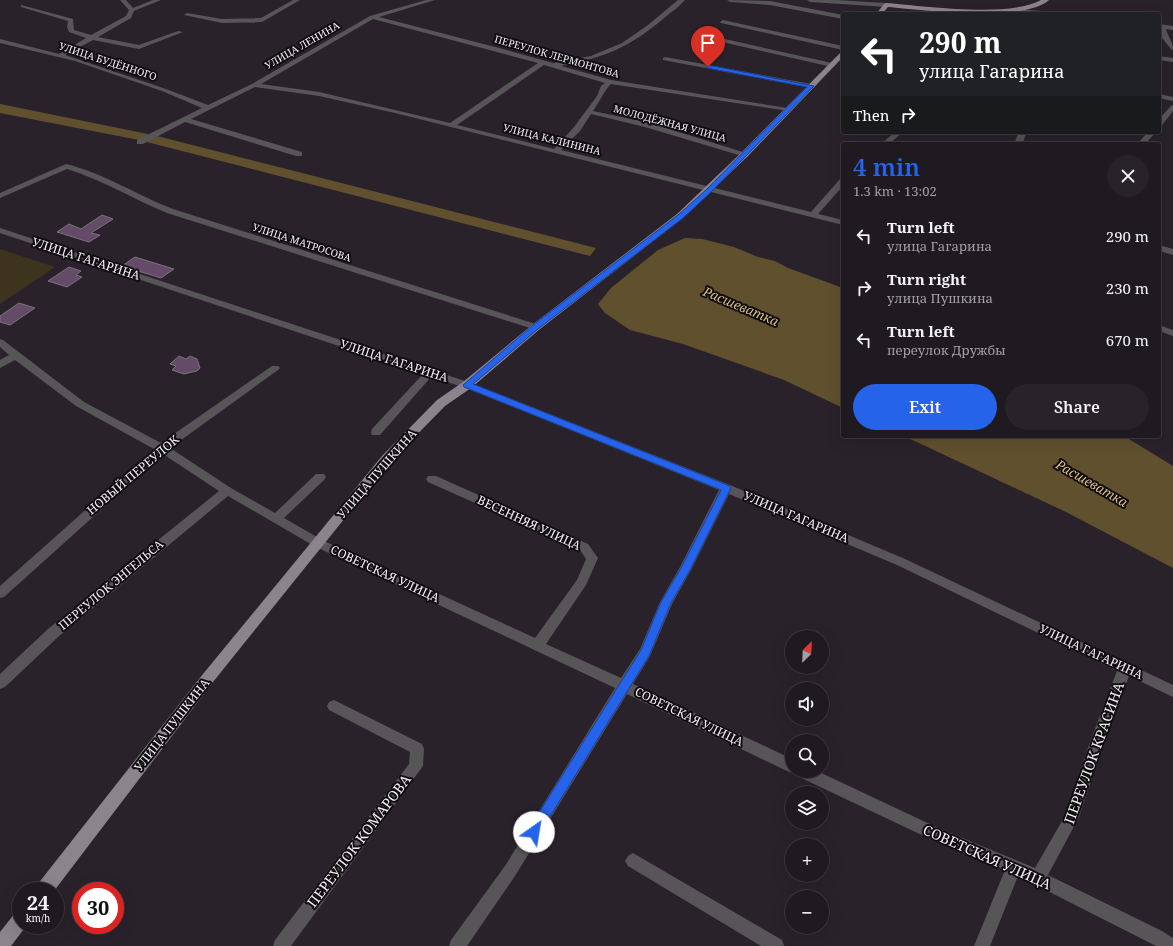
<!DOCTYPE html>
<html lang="en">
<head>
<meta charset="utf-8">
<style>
	:root { --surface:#1f1a20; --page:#272329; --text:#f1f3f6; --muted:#a1a1a5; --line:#3c383e; --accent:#2563eb }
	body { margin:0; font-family:"Noto Serif",serif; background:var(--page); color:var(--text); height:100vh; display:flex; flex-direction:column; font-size:15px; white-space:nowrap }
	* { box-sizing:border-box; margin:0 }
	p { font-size:13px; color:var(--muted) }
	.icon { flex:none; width:22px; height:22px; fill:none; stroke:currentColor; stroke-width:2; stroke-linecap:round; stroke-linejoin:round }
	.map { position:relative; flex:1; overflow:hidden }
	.drawer { position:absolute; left:841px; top:142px; width:320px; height:296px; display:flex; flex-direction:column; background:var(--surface); border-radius:4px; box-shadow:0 4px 16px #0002,0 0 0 1px var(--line) }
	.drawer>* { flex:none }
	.guide { position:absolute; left:841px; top:12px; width:320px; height:122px; border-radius:4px; box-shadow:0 4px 16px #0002,0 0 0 1px var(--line); background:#202124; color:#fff; overflow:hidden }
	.needle { width:26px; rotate:24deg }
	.tools { position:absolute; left:785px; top:630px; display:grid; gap:8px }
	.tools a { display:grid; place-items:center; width:44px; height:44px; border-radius:50%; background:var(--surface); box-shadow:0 4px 16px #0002,0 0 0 1px var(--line); font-size:20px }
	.speed { position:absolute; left:12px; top:882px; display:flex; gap:8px; font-size:20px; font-weight:700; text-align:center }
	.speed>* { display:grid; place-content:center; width:52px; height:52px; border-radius:50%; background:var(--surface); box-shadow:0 4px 16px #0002,0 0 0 1px var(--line); line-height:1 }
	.speed small { font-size:10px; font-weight:400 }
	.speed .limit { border:6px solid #d22; background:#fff; color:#111 }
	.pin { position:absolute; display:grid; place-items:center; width:34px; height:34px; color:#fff; margin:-41px -17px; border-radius:50% 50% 50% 0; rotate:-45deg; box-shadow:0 0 4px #0007 }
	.pin .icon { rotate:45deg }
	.me { position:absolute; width:44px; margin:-22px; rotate:32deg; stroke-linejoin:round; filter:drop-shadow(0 0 3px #0008) }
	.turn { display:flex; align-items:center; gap:14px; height:84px; padding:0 12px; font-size:18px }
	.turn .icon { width:52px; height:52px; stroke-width:2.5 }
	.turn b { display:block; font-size:28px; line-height:34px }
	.then { display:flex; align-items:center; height:38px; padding:0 12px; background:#0003; gap:8px; font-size:15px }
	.round { display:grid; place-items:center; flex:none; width:42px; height:42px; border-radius:21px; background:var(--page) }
	.overview { display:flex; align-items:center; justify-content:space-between; height:68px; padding:0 12px }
	h1 { font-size:24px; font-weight:600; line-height:30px; color:var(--accent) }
	.action { display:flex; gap:8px; margin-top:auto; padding:8px 12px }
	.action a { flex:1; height:46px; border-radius:24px; background:var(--accent); color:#fff; font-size:16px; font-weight:600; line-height:46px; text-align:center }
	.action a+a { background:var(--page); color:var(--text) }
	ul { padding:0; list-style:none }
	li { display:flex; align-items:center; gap:12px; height:52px; padding:0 12px }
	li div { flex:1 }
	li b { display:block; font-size:15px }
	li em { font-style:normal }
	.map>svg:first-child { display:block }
	.green { fill:#3e341d }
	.water { fill:#60502d }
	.building { fill:#644c69; stroke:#7a717b }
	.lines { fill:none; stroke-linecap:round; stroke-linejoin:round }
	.minor { fill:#585559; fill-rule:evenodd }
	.major { fill:#8b848c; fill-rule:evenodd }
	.route { fill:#2563eb; stroke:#184099 }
	.labels { text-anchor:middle; stroke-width:4; stroke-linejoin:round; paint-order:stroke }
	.far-street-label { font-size:10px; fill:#f2eef3; stroke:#100d11 }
	.street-label { font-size:12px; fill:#f2eef3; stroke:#100d11 }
	.water-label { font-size:13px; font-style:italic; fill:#dabd80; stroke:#100d11 }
	.near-street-label { font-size:14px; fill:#f2eef3; stroke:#100d11 }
</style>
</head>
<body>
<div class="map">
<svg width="1173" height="946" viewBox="0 0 1173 946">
	<rect width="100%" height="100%" fill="#29222b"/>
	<path class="green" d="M 0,249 L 55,267 L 0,304 Z"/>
	<path class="water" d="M 0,104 L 153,135 L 596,248 L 590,256 L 139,140 L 0,113 Z
		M 685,238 L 702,239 L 734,247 L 758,257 L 775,261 L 788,268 L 843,288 L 843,408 L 784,380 L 683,344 L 630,330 L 605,313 L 598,304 L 611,288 L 658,250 Z
		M 904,436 L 1124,436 L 1173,466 L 1173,568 L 1066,512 Z"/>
	<path class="building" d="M 102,215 L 113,219 L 91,233 L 100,235 L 89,242 L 57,232 L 69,224 L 81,229 Z
		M 135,257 L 174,269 L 161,278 L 122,266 Z
		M 69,267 L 81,271 L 76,275 L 82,277 L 67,287 L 48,281 Z
		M 19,303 L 35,308 L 10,325 L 0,322 L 0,316 Z
		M 179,356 L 186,359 L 190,356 L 197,359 L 200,368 L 197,371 L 184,374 L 172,370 L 176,366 L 170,364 Z"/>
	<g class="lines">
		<path class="minor" d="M 120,0 L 126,0 L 133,8 L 153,0 L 161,0 L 134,11 L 131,18 L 98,37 L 139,45 L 178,31 L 183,32 L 139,49 L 93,40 L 65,55 L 166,89 L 208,105 L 252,84 L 370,16 L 426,0 L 435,0 L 379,17 L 499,48 L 553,63 L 591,56 L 622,43 L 648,25 L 678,0 L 685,0 C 679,7 671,12 664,18 C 629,48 605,57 561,66 L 611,80 L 787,108 L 790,110 L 789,111 L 611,84 C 606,88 598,104 593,111 L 650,123 L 749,154 L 745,156 L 742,156 L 645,127 L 591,114 L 580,131 L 561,150 L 811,212 L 840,179 L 843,179 L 843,186 L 818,214 L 843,220 L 843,225 L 395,113 L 319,96 L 255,87 L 191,119 L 302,152 L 302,156 L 296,156 L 185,122 L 143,144 L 137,144 L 137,140 L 202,108 L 162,91 L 75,61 L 0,43 L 0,39 L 59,54 L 86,38 L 69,32 L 67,27 L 68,21 L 21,7 L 21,5 L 73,19 L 74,30 L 91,35 L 126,16 L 129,10 ZM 373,19 L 538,63 L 450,123 L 319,92 L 261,84 ZM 544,65 L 605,83 L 601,86 L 597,96 L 574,127 L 554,149 L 457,125 Z
			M 293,0 L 300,0 L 262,22 L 222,23 L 184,15 L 187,13 L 222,19 L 261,18 Z
			M 727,0 L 770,1 L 843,15 L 843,19 L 770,5 L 730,2 Z
			M 807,0 L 836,0 L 886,3 L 889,5 L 886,7 L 810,2 Z
			M 1015,9 L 1054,12 L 1057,14 L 1013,12 L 1012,11 Z
			M 723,20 L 843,46 L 843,50 L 721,23 L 720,22 Z
			M 1159,24 L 1173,26 L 1173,30 L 1166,29 C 1168,37 1173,42 1173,50 L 1171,49 L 1162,38 Z
			M 702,34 L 832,63 L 835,65 L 832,67 L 700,37 L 700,35 Z
			M 1159,56 L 1173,58 L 1173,62 L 1159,60 Z
			M 665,57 L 811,84 L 814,86 L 811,88 L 663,60 L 663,58 Z
			M 1159,94 L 1173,97 L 1173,101 L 1159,98 Z
			M 1173,105 L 1173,111 L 1162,125 L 1159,125 L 1159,119 L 1171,106 Z
			M 895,132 L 903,132 L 889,144 L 881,144 Z
			M 1019,132 L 1027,132 L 1022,144 L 1014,144 Z
			M 1148,132 L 1156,132 L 1145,144 L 1137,144 Z
			M 66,164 C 103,173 137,195 173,209 L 539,325 L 541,327 L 536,330 L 533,329 L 167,213 C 133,199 101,179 67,169 L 0,198 L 0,193 Z
			M 0,228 L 471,383 L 730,485 L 905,559 L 1173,685 L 1173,697 L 1129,676 L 1104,742 L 1079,817 L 1048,875 L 1162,931 L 1173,938 L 1173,946 L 1156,946 L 1018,876 L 990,946 L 974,946 L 1005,870 L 926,837 L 797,776 L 795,771 L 792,773 L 787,771 L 627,694 L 515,876 L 467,946 L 449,946 L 451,940 L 505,866 L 615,688 L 314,546 L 228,496 L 58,637 L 5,687 L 0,689 L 0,674 L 48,629 L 219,491 L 163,454 L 4,597 L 0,598 L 0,586 L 154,449 L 76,406 L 15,360 L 0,368 L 0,360 L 9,355 L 0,347 L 0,339 L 3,340 L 84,402 L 161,443 L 272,366 L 278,366 L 280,368 L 278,370 L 170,448 L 231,488 L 275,513 L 316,474 L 324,474 L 326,477 L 324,480 L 284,518 L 322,540 L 535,638 L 577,580 L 586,559 L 580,550 L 428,482 L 426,479 L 428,476 L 436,476 L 588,544 L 598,558 L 586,585 L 546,644 L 621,678 L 640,649 L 660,602 L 680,567 L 719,490 L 463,387 L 431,377 L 380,435 L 372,435 L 371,432 L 372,429 L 423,374 L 0,233 ZM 729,494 L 897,565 L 1117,671 L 1090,742 L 1066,814 L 1035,868 L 936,827 L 817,771 L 792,771 L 792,759 L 633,684 L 650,656 L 672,604 L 691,570 Z
			M 1159,245 L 1173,249 L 1173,255 L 1159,251 Z
			M 1159,325 L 1173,330 L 1173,336 L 1159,331 Z
			M 334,700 L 422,744 L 424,749 L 423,766 L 291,946 L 273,946 L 275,940 L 409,764 L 410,752 L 329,710 L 327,706 L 329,702 Z
			M 633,853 L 782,940 L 784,946 L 761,946 L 628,866 L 625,861 L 628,856 Z"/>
		<path class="major" d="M 1041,0 L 1049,0 C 1024,23 922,10 888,7 L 882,14 L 876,14 L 884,4 L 886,3 C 924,6 1009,18 1041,0 Z
			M 843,51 L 843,57 L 748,156 L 683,218 L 540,329 L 471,388 L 445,406 L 390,462 L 213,682 L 54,891 L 34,891 L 37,885 L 203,674 L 382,456 L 437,400 L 463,382 L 532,325 L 677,214 L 742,152 L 841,52 Z
			M 21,910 L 21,925 L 27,925 L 11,946 L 0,946 L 0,932 L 15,913 Z"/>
	</g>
	<path class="route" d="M 708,65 L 814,86 L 711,192 L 683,218 L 538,329 L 473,384 L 730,486 L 731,488 L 690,570 L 671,603 L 649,656 L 538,836 L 534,838 L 530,836 L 528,832 L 530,827 L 641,650 L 661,602 L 681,568 L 721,490 L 464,387 L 463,385 L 533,325 L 678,215 L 707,189 L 807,87 L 707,68 L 707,66 Z"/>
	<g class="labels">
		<g class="far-street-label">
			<text transform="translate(302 45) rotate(-30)" y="4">УЛИЦА ЛЕНИНА</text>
			<text transform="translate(557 56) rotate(16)" y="4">ПЕРЕУЛОК ЛЕРМОНТОВА</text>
			<text transform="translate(108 61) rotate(18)" y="4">УЛИЦА БУДЁННОГО</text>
			<text transform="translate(670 123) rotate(15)" y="4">МОЛОДЁЖНАЯ УЛИЦА</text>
			<text transform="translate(552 139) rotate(14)" y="4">УЛИЦА КАЛИНИНА</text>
			<text transform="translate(302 242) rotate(18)" y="4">УЛИЦА МАТРОСОВА</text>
		</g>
		<g class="street-label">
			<text transform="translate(86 259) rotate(18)" y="4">УЛИЦА ГАГАРИНА</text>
			<text transform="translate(394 361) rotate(18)" y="4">УЛИЦА ГАГАРИНА</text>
			<text transform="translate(377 474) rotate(-49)" y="4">УЛИЦА ПУШКИНА</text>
			<text transform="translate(133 475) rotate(-40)" y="4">НОВЫЙ ПЕРЕУЛОК</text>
			<text transform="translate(796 517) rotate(23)" y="4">УЛИЦА ГАГАРИНА</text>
			<text transform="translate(529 523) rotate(25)" y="4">ВЕСЕННЯЯ УЛИЦА</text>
			<text transform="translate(385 574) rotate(25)" y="4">СОВЕТСКАЯ УЛИЦА</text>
			<text transform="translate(111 585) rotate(-40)" y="4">ПЕРЕУЛОК ЭНГЕЛЬСА</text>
			<text transform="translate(1091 652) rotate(25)" y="4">УЛИЦА ГАГАРИНА</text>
			<text transform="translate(689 717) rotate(26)" y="4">СОВЕТСКАЯ УЛИЦА</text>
			<text transform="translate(172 725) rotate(-52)" y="4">УЛИЦА ПУШКИНА</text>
		</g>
		<g class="water-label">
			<text transform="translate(741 306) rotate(23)" y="5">Расшеватка</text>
			<text transform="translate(1092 483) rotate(30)" y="5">Расшеватка</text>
		</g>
		<g class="near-street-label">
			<text transform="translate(1094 753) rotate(-70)" y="5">ПЕРЕУЛОК КРАСИНА</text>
			<text transform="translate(359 841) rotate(-53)" y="5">ПЕРЕУЛОК КОМАРОВА</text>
			<text transform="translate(987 857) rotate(24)" y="5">СОВЕТСКАЯ УЛИЦА</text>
		</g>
	</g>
</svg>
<div class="tools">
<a><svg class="needle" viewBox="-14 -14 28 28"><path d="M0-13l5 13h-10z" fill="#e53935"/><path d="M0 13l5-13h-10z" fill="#a1a1a5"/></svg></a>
<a><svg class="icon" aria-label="sound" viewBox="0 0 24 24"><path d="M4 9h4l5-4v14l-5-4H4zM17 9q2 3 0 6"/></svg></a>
<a><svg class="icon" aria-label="search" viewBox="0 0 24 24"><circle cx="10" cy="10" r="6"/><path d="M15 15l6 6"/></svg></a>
<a><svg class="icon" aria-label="layers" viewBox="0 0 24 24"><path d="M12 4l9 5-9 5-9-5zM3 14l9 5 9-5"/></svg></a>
<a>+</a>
<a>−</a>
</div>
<div class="speed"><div>24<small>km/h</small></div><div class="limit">30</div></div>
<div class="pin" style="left:708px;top:67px;background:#d93025"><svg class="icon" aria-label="arrive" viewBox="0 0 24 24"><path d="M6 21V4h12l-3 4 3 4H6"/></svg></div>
<svg class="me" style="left:534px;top:832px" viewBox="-20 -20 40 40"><circle r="19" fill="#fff"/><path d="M0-13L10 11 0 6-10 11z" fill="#2563eb"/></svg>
<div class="guide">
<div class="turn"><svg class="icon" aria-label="left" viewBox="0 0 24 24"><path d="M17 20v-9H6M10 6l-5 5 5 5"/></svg><div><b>290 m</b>улица Гагарина</div></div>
<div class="then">Then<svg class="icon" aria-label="right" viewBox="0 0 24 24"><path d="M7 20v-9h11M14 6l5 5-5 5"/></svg></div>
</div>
<section class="drawer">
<div class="overview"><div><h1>4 min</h1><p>1.3 km · 13:02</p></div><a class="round"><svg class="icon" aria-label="close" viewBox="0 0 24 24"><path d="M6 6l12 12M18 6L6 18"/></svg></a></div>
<ul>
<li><svg class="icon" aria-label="left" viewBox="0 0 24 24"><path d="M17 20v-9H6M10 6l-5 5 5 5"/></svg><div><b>Turn left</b><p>улица Гагарина</p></div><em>290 m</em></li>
<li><svg class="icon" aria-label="right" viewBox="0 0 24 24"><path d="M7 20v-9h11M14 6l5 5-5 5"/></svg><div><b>Turn right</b><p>улица Пушкина</p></div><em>230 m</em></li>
<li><svg class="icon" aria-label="left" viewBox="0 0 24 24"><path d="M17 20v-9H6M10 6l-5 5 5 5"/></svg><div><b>Turn left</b><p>переулок Дружбы</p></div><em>670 m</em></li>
</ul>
<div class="action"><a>Exit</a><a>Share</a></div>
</section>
</div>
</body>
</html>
